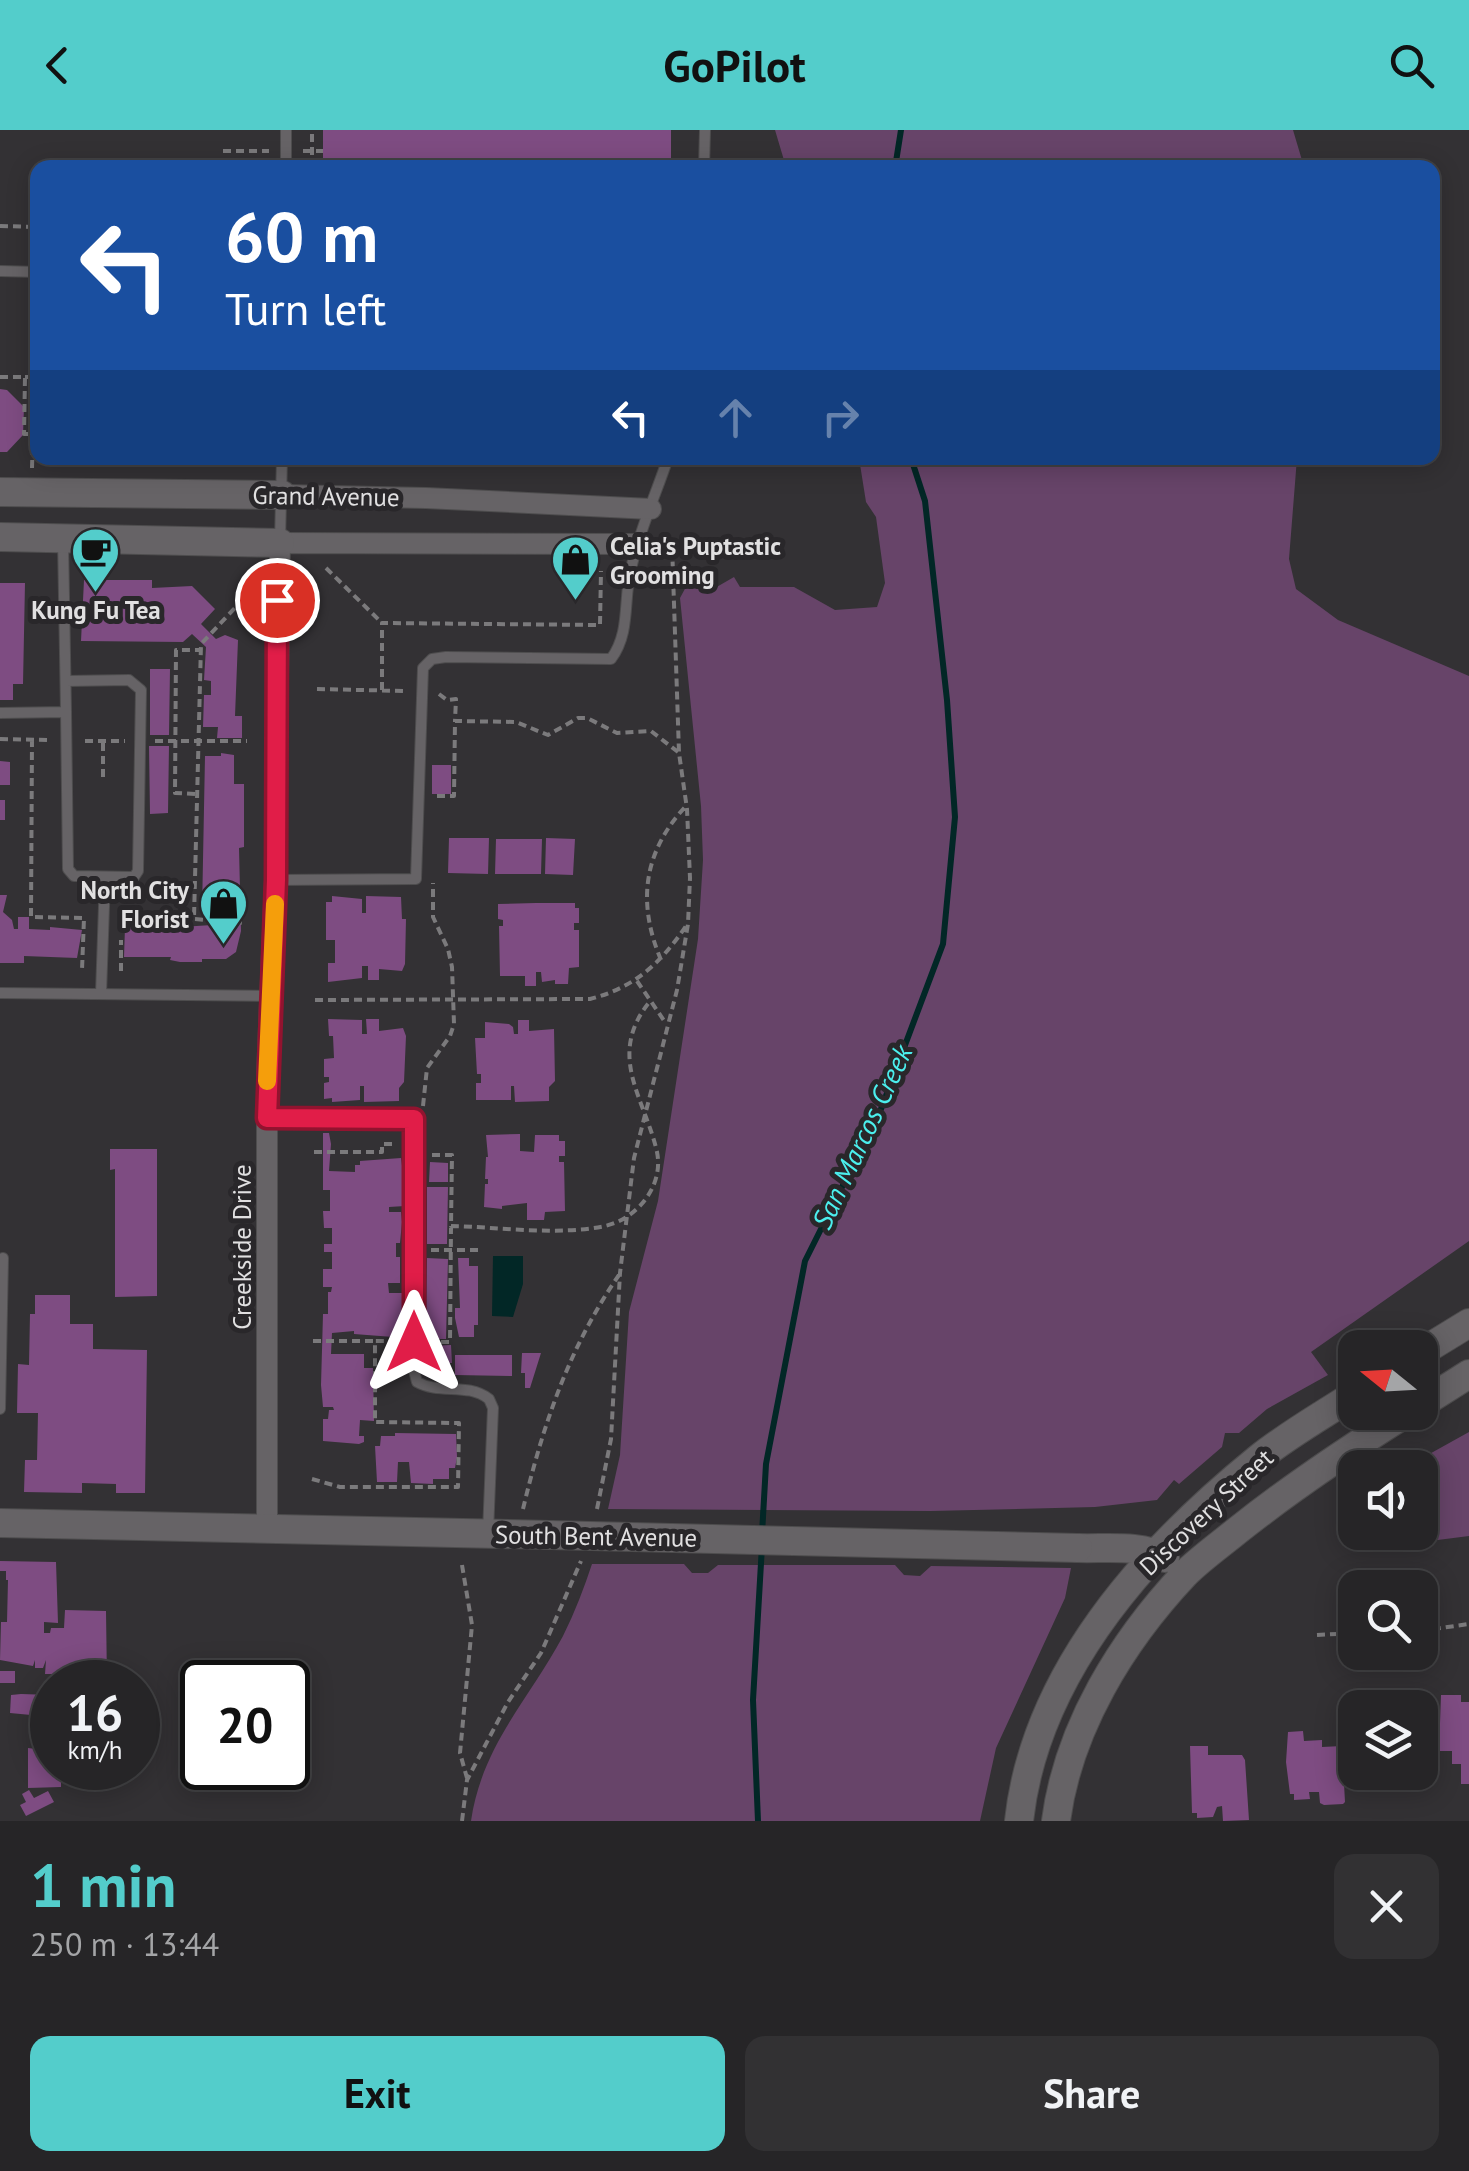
<!DOCTYPE html>
<html lang="en">
<head>
<meta charset="utf-8">
<style>
	:root { --surface:#262527; --page:#323133; --text:#f1f3f6; --muted:#a4a5a7; --line:#424244; --accent:#53cdcb }
	body { margin:0; font-family:"PT Sans",sans-serif; background:var(--page); color:var(--text); height:100vh; display:flex; flex-direction:column; font-size:38px; white-space:nowrap }
	* { box-sizing:border-box; margin:0 }
	p { font-size:32px; color:var(--muted) }
	.icon { flex:none; width:55px; height:55px; fill:none; stroke:currentColor; stroke-width:2; stroke-linecap:round; stroke-linejoin:round }
	.map { position:relative; height:1691px; overflow:hidden }
	.sheet { display:flex; flex-direction:column; background:var(--surface); flex:1 }
	.sheet>* { flex:none }
	.top-card { position:absolute; left:30px; top:30px; width:1410px; height:305px; border-radius:20px; box-shadow:0 5px 25px #0003,0 0 0 2px var(--line); background:#1a4fa0; color:#fff; overflow:hidden }
	.needle { width:65px; rotate:288deg }
	.fabs { position:absolute; left:1338px; top:1200px; display:grid; gap:20px }
	.fabs a { display:grid; place-items:center; width:100px; height:100px; border-radius:20px; background:var(--surface); box-shadow:0 5px 25px #0003,0 0 0 2px var(--line); font-size:50px }
	.speed { position:absolute; left:30px; top:1530px; display:flex; gap:20px; font-size:50px; font-weight:700; text-align:center }
	.speed>* { display:grid; place-content:center; width:130px; height:130px; border-radius:50%; background:var(--surface); box-shadow:0 5px 25px #0003,0 0 0 2px var(--line); line-height:1 }
	.speed small { font-size:25px; font-weight:400 }
	.speed .limit { border:5px solid #111; border-radius:15px; background:#fff; color:#111 }
	.pin { position:absolute; display:grid; place-items:center; width:85px; height:85px; color:#fff; margin:-42px; border:5px solid #fff; border-radius:50%; box-shadow:0 2px 10px #0007 }
	.me { position:absolute; width:110px; margin:-55px; rotate:0deg; stroke-linejoin:round; filter:drop-shadow(0 0 8px #0008) }
	.turn { display:flex; align-items:center; gap:35px; height:210px; padding:0 30px; font-size:45px }
	.turn .icon { width:130px; height:130px; stroke-width:2.5 }
	.turn b { display:block; font-size:70px; line-height:85px }
	.lanes { display:flex; align-items:center; height:95px; padding:0 30px; background:#0003; justify-content:center; gap:50px; direction:ltr }
	.lanes .off { opacity:.35 }
	.round { display:grid; place-items:center; flex:none; width:105px; height:105px; border-radius:20px; background:var(--page) }
	.headline { display:flex; align-items:center; justify-content:space-between; height:170px; padding:0 30px }
	h1 { font-size:60px; font-weight:700; line-height:75px; color:var(--accent) }
	.cta { display:flex; gap:20px; margin-top:auto; padding:20px 30px }
	.cta a { flex:1; height:115px; border-radius:20px; background:var(--accent); color:#111; font-size:40px; font-weight:700; line-height:115px; text-align:center }
	.cta a+a { background:var(--page); color:var(--text) }
	header { display:flex; justify-content:space-between; align-items:center; height:130px; padding:0 30px; background:var(--accent); color:#111; font-size:45px; font-weight:700 }
	.map>svg:first-child { display:block }
	.green { fill:#674469 }
	.water { fill:#022726 }
	.lines { fill:none; stroke-linecap:round; stroke-linejoin:round }
	.stream { stroke:#022726; stroke-width:6 }
	.building { fill:#7e4c82 }
	.lane-casing { stroke:#4e4d4e; stroke-width:12 }
	.street-casing { stroke:#4e4d4e; stroke-width:22 }
	.secondary-casing { stroke:#4e4d4e; stroke-width:30 }
	.path { stroke:#7b7a7c; stroke-width:4; stroke-dasharray:8 5; stroke-linecap:butt }
	.lane { stroke:#666366; stroke-width:10 }
	.street { stroke:#666366; stroke-width:20 }
	.secondary { stroke:#666366; stroke-width:28 }
	.secondary-bridge-casing { stroke:#4e4d4e; stroke-width:30; stroke-linecap:butt }
	.secondary-bridge { stroke:#666366; stroke-width:28 }
	.route-casing { stroke:#92132f; stroke-width:25 }
	.route { stroke:#e11d48; stroke-width:18 }
	.slow { stroke:#f59e0b; stroke-width:18 }
	.labels { text-anchor:middle; stroke-width:10; stroke-linejoin:round; paint-order:stroke }
	.street-label { font-size:25px; fill:#e1e0e1; stroke:#29272a }
	.poi-label { font-size:25px; font-weight:bold; fill:#e1e0e1; stroke:#29272a; text-anchor:start }
	.water-label { font-size:28px; font-style:italic; fill:#4befed; stroke:#29272a }
</style>
</head>
<body>
<header><svg class="icon" aria-label="back" viewBox="0 0 24 24"><path d="M15 5l-7 7 7 7"/></svg>GoPilot<svg class="icon" aria-label="search" viewBox="0 0 24 24"><circle cx="10" cy="10" r="6"/><path d="M15 15l6 6"/></svg></header>
<div class="map">
<svg width="1469" height="1691" viewBox="0 0 1469 1691">
	<rect width="100%" height="100%" fill="#333134"/>
	<path class="green" d="M 775,0 L 1293,0 L 1304,37 L 786,37 Z
		M 859,328 L 1297,328 L 1289,429 L 1296,459 L 1338,490 L 1469,546 L 1469,1111 L 1311,1222 L 1328,1245 L 1267,1279 L 1239,1303 L 1225,1303 L 1222,1317 L 1179,1354 L 1174,1350 L 1157,1370 L 1095,1377 L 931,1381 L 608,1379 L 620,1325 L 629,1182 L 658,1071 L 698,809 L 703,730 L 701,676 L 680,468 L 687,455 L 708,462 L 734,447 L 740,457 L 794,457 L 835,480 L 877,477 L 885,453 L 876,387 L 866,372 Z
		M 1469,1302 L 1469,1406 L 1422,1412 L 1388,1403 L 1420,1402 L 1420,1338 L 1406,1337 Z
		M 592,1434 L 684,1434 L 692,1443 L 708,1443 L 718,1435 L 895,1435 L 904,1445 L 920,1446 L 931,1436 L 1071,1438 L 1065,1468 L 996,1618 L 980,1691 L 471,1691 C 482,1615 529,1570 563,1506 C 575,1482 584,1458 592,1434 Z"/>
	<path class="water" d="M 493,1126 L 523,1126 L 523,1154 L 513,1187 L 492,1186 Z"/>
	<g class="lines">
		<path class="stream" d="M 895,38 L 901,0
			M 762,1404 L 766,1334 L 805,1131 L 881,979 L 943,814 L 955,687 L 947,570 L 925,371 L 911,328
			M 758,1691 L 753,1570 L 762,1416"/>
	</g>
	<path class="building" d="M 323,0 L 671,0 L 671,38 L 323,38 Z
		M 0,259 L 7,260 L 24,277 L 23,305 L 7,322 L 0,322 Z
		M 84,450 L 152,450 L 152,458 L 192,456 L 215,479 L 201,494 L 216,509 L 225,505 L 238,510 L 235,586 L 242,586 L 242,608 L 217,608 L 218,597 L 203,597 L 204,565 L 211,565 L 211,551 L 204,550 L 206,517 L 192,504 L 183,512 L 81,511 Z
		M 0,453 L 25,453 L 23,554 L 13,554 L 13,570 L 0,570 Z
		M 150,539 L 170,539 L 169,605 L 150,605 Z
		M 149,616 L 169,616 L 168,683 L 150,684 Z
		M 221,623 L 234,625 L 234,654 L 244,654 L 244,717 L 239,718 L 241,801 L 236,822 L 226,829 L 202,829 L 202,832 L 180,832 L 170,830 L 171,827 L 124,827 L 125,797 L 139,797 L 139,793 L 161,793 L 161,799 L 170,799 L 170,792 L 180,792 L 181,797 L 212,795 L 213,782 L 202,782 L 205,626 L 221,626 Z
		M 0,631 L 10,632 L 10,655 L 0,655 Z
		M 432,635 L 451,635 L 451,664 L 432,664 Z
		M 0,670 L 5,670 L 5,690 L 0,690 Z
		M 449,708 L 489,708 L 488,744 L 448,743 Z
		M 546,708 L 575,709 L 573,745 L 545,744 Z
		M 496,709 L 542,709 L 541,744 L 495,744 Z
		M 0,765 L 7,765 L 3,782 L 12,790 L 14,799 L 18,799 L 18,787 L 29,787 L 29,799 L 50,800 L 50,797 L 82,800 L 77,828 L 24,826 L 24,833 L 0,833 Z
		M 332,766 L 362,769 L 362,783 L 366,783 L 366,766 L 401,767 L 402,789 L 406,789 L 405,834 L 402,841 L 379,839 L 379,850 L 368,850 L 368,836 L 362,836 L 362,848 L 328,852 L 328,833 L 335,833 L 335,810 L 326,810 L 326,772 L 332,772 Z
		M 536,773 L 575,773 L 575,778 L 579,778 L 579,793 L 574,793 L 574,800 L 579,800 L 579,837 L 569,838 L 568,854 L 555,854 L 555,850 L 542,852 L 541,842 L 536,842 L 536,856 L 525,856 L 525,846 L 500,846 L 499,796 L 503,796 L 503,790 L 498,789 L 498,774 Z
		M 328,889 L 362,890 L 362,904 L 367,904 L 366,889 L 379,889 L 379,901 L 403,898 L 406,906 L 404,952 L 399,958 L 399,971 L 364,972 L 364,956 L 360,956 L 360,970 L 332,972 L 332,968 L 324,969 L 324,953 L 329,952 L 329,947 L 324,947 L 324,929 L 334,928 L 333,906 L 329,906 Z
		M 518,890 L 529,890 L 529,901 L 554,899 L 555,951 L 549,957 L 549,971 L 515,972 L 514,956 L 511,956 L 511,970 L 476,970 L 476,953 L 481,953 L 481,944 L 477,944 L 475,908 L 485,908 L 485,892 L 509,894 L 513,897 L 514,904 L 518,904 Z
		M 323,1003 L 329,1003 L 331,1014 L 329,1041 L 355,1042 L 355,1035 L 360,1035 L 360,1031 L 401,1028 L 403,1043 L 407,1043 L 405,1076 L 389,1077 L 389,1082 L 401,1082 L 402,1092 L 400,1113 L 396,1113 L 396,1127 L 400,1127 L 400,1153 L 388,1153 L 389,1163 L 404,1163 L 407,1197 L 401,1198 L 401,1203 L 393,1203 L 393,1207 L 354,1204 L 354,1201 L 332,1203 L 331,1224 L 364,1224 L 364,1238 L 373,1238 L 374,1291 L 360,1290 L 359,1306 L 364,1306 L 364,1312 L 359,1314 L 323,1311 L 323,1289 L 328,1289 L 329,1280 L 334,1280 L 333,1277 L 323,1277 L 321,1255 L 323,1184 L 328,1184 L 328,1162 L 331,1162 L 332,1157 L 323,1157 L 323,1139 L 332,1139 L 332,1122 L 324,1122 L 324,1114 L 332,1114 L 332,1098 L 324,1098 L 323,1081 L 330,1081 L 330,1060 L 323,1060 Z
		M 520,1004 L 520,1021 L 534,1022 L 535,1005 L 559,1005 L 559,1011 L 565,1011 L 565,1026 L 559,1026 L 559,1032 L 564,1032 L 565,1081 L 545,1082 L 544,1090 L 527,1090 L 527,1073 L 502,1076 L 502,1079 L 484,1077 L 485,1054 L 488,1054 L 488,1049 L 485,1049 L 486,1027 L 488,1027 L 486,1005 Z
		M 110,1019 L 157,1019 L 157,1166 L 115,1167 L 115,1039 L 110,1040 Z
		M 430,1032 L 448,1033 L 448,1052 L 429,1052 Z
		M 427,1057 L 448,1057 L 447,1114 L 427,1114 Z
		M 427,1128 L 448,1129 L 446,1209 L 426,1209 Z
		M 458,1128 L 469,1128 L 469,1136 L 478,1136 L 478,1195 L 474,1195 L 474,1207 L 459,1207 L 455,1188 L 455,1178 L 460,1178 Z
		M 35,1165 L 70,1165 L 70,1194 L 93,1194 L 93,1219 L 147,1220 L 145,1363 L 116,1363 L 116,1354 L 82,1353 L 82,1363 L 24,1362 L 25,1330 L 37,1330 L 38,1283 L 17,1283 L 18,1234 L 29,1235 L 30,1184 L 35,1184 Z
		M 451,1215 L 452,1233 L 434,1234 L 434,1226 L 429,1226 L 429,1216 Z
		M 522,1223 L 541,1223 L 530,1258 L 525,1258 L 525,1243 L 521,1243 Z
		M 455,1225 L 512,1225 L 512,1246 L 455,1245 Z
		M 395,1303 L 456,1304 L 457,1327 L 455,1338 L 449,1338 L 449,1349 L 433,1349 L 433,1354 L 411,1353 L 409,1332 L 398,1332 L 397,1352 L 377,1352 L 375,1316 L 380,1316 L 381,1306 L 395,1306 Z
		M 0,1431 L 56,1432 L 58,1493 L 44,1492 L 44,1503 L 50,1503 L 51,1498 L 64,1498 L 65,1480 L 106,1481 L 107,1552 L 60,1552 L 61,1548 L 54,1548 L 54,1544 L 45,1544 L 46,1530 L 43,1538 L 35,1538 L 35,1530 L 33,1536 L 0,1530 L 1,1492 L 7,1492 L 8,1450 L 6,1450 L 6,1441 L 0,1441 Z
		M 0,1541 L 15,1541 L 15,1553 L 0,1553 Z
		M 21,1564 L 52,1565 L 52,1587 L 10,1583 L 11,1565 Z
		M 1441,1565 L 1461,1565 L 1461,1572 L 1469,1572 L 1469,1654 L 1461,1654 L 1461,1634 L 1452,1634 L 1452,1621 L 1439,1621 Z
		M 1419,1567 L 1419,1578 L 1370,1578 L 1370,1570 Z
		M 36,1598 L 49,1598 L 49,1637 L 61,1638 L 61,1657 L 28,1658 L 28,1618 L 36,1619 Z
		M 1303,1601 L 1304,1611 L 1322,1610 L 1322,1617 L 1342,1616 L 1345,1672 L 1343,1674 L 1324,1675 L 1320,1673 L 1319,1662 L 1309,1662 L 1310,1669 L 1294,1670 L 1294,1664 L 1290,1664 L 1286,1632 L 1288,1602 Z
		M 1190,1616 L 1208,1616 L 1208,1625 L 1242,1625 L 1245,1630 L 1249,1690 L 1223,1691 L 1222,1676 L 1217,1677 L 1213,1687 L 1197,1688 L 1197,1683 L 1192,1683 Z
		M 1367,1642 L 1397,1642 L 1398,1657 L 1368,1659 Z
		M 29,1660 L 34,1668 L 48,1661 L 54,1672 L 26,1686 L 20,1675 L 26,1672 L 22,1664 Z"/>
	<g class="lines">
		<defs>
			<path id="lane" d="M 286,38 L 286,0
				M 704,38 L 705,0
				M 0,141 L 38,142
				M 280,411 L 282,328
				M 66,582 L 68,739 L 74,746 L 134,747 L 138,741 L 141,560 L 129,550 L 66,551
				M 0,583 L 66,582 L 63,409
				M 275,750 L 416,749 L 423,538 L 432,529 L 446,527 L 611,529 C 631,502 623,470 631,439 C 639,401 656,364 668,328
				M 0,863 L 272,866
				M 101,864 L 105,747
				M 267,988 L 414,989 L 414,1241 L 417,1252 C 440,1265 467,1252 489,1269 L 493,1278 L 488,1403
				M 0,1279 L 3,1128"/>
			<path id="street" d="M 282,365 L 426,368 L 651,379
				M 267,1400 L 267,945 L 275,750 L 280,413 L 638,414"/>
			<path id="secondary" d="M 0,362 L 282,365
				M 0,407 L 280,413
				M 1420,1223 L 1469,1193
				M 1420,1275 L 1469,1244
				M 0,1393 L 550,1405
				M 1078,1418 C 1106,1419 1141,1414 1165,1428
				M 1019,1691 C 1035,1542 1148,1418 1259,1328 C 1289,1304 1323,1285 1355,1264
				M 1056,1691 C 1068,1598 1122,1511 1185,1444 C 1201,1428 1221,1414 1238,1400 C 1292,1357 1349,1319 1408,1282"/>
		</defs>
		<use href="#lane" class="lane-casing"/>
		<use href="#street" class="street-casing"/>
		<use href="#secondary" class="secondary-casing"/>
		<path class="path" d="M 223,21 L 269,21
			M 303,21 L 323,21
			M 312,38 L 312,0
			M 0,96 L 38,97
			M 0,247 L 25,247 L 24,304 L 33,304 L 32,338
			M 25,247 L 38,247
			M 312,328 L 312,331
			M 326,438 L 382,493
			M 317,559 L 405,561
			M 382,560 L 382,493 L 600,495 L 601,441
			M 439,564 L 447,570 L 456,569 L 455,591
			M 0,609 L 50,610
			M 32,609 L 31,787 L 84,788 L 82,840
			M 85,611 L 125,611
			M 155,611 L 247,611
			M 103,647 L 103,612
			M 195,664 L 175,663 L 176,520 L 200,520
			M 437,666 L 454,666 L 455,591 L 516,592 L 548,605 L 578,588 L 587,588 L 617,603 L 651,601 L 678,622
			M 195,789 L 245,793
			M 122,791 L 122,788 L 194,788 L 201,514 L 249,463
			M 661,830 C 637,773 643,722 686,676
			M 121,841 L 121,810
			M 637,851 L 665,892
			M 315,870 L 590,869 C 634,858 661,833 686,796
			M 423,976 L 427,938 L 450,906 L 454,894 L 452,837 L 448,819 L 433,787 L 433,753
			M 314,1022 L 382,1022 L 382,1014 L 396,1014
			M 432,1025 L 452,1025 L 451,1096 C 498,1097 559,1106 605,1096 C 637,1089 664,1056 657,1022 C 645,968 605,925 651,870
			M 431,1120 L 482,1120
			M 313,1211 L 375,1211
			M 428,1212 L 450,1212 L 451,1098
			M 1386,1218 L 1396,1211
			M 312,1349 L 340,1357 L 458,1357 L 459,1293 L 375,1292 L 375,1211 L 399,1211
			M 523,1379 C 543,1295 569,1217 619,1145
			M 597,1379 L 611,1309 L 620,1143 L 634,1028 L 677,860 L 688,794 L 690,748 L 687,679 L 679,623 L 672,414
			M 462,1435 L 472,1495 L 460,1623 L 467,1648
			M 1420,1501 L 1469,1494
			M 1317,1505 L 1355,1503
			M 462,1691 L 467,1650 L 508,1572 L 541,1523 L 581,1431"/>
		<use href="#lane" class="lane"/>
		<use href="#street" class="street"/>
		<use href="#secondary" class="secondary"/>
		<defs>
			<path id="secondary-bridge" d="M 550,1405 L 1078,1418"/>
		</defs>
		<use href="#secondary-bridge" class="secondary-bridge-casing"/>
		<use href="#secondary-bridge" class="secondary-bridge"/>
	</g>
	<g class="lines">
		<defs>
			<path id="route" d="M 277,470 L 276,750 L 267,988 L 414,989 L 414,1212"/>
		</defs>
		<use href="#route" class="route-casing"/>
		<use href="#route" class="route"/>
		<path class="slow" d="M 267,951 L 275,774"/>
	</g>
	<defs>
		<symbol id="cafe-pin" viewBox="-11 -11 22 30"><path d="M0 17L-7.5 6A9.5 9.5 0 1 1 7.5 6Z" fill="#53cdcb" stroke="#29272a"/><path d="M-5.5-4.5H6V0H3Q3 3.5 0 3.5H-2.5Q-5.5 3.5-5.5 0ZM3-3.2v2h1.7v-2ZM-6 4.5H4V6H-6Z" fill="#111"/></symbol>
		<symbol id="shop-pin" viewBox="-11 -11 22 30"><path d="M0 17L-7.5 6A9.5 9.5 0 1 1 7.5 6Z" fill="#53cdcb" stroke="#29272a"/><path d="M-5-2.5h2.3a2.7 3.5 0 0 1 5.4 0H5L5.5 6h-11ZM-1.5-2.5h3a1.5 2.3 0 0 0-3 0Z" fill="#111"/></symbol>
	</defs>
	<g fill-rule="evenodd">
		<use href="#cafe-pin" x="68" y="394" width="55" height="75"/>
		<use href="#shop-pin" x="548" y="402" width="55" height="75"/>
		<use href="#shop-pin" x="196" y="746" width="55" height="75"/>
	</g>
	<g class="labels">
		<g class="street-label">
			<text transform="translate(326 366) rotate(1)" y="9">Grand Avenue</text>
			<text transform="translate(242 1117) rotate(-90)" y="9">Creekside Drive</text>
			<text transform="translate(1206 1382) rotate(-43)" y="9">Discovery Street</text>
			<text transform="translate(596 1406) rotate(1)" y="9">South Bent Avenue</text>
		</g>
		<g class="poi-label">
			<text x="610" y="425">Celia's Puptastic<tspan x="610" dy="29">Grooming</tspan></text>
			<text x="96" y="489" text-anchor="middle">Kung Fu Tea</text>
			<text x="189" y="769" text-anchor="end">North City<tspan x="189" dy="29">Florist</tspan></text>
		</g>
		<g class="water-label">
			<text transform="translate(862 1007) rotate(-65)" y="10">San Marcos Creek</text>
		</g>
	</g>
</svg>
<div class="fabs">
<a><svg class="needle" viewBox="-14 -14 28 28"><path d="M0-13l5 13h-10z" fill="#e53935"/><path d="M0 13l5-13h-10z" fill="#a4a5a7"/></svg></a>
<a><svg class="icon" aria-label="sound" viewBox="0 0 24 24"><path d="M4 9h4l5-4v14l-5-4H4zM17 9q2 3 0 6"/></svg></a>
<a><svg class="icon" aria-label="search" viewBox="0 0 24 24"><circle cx="10" cy="10" r="6"/><path d="M15 15l6 6"/></svg></a>
<a><svg class="icon" aria-label="layers" viewBox="0 0 24 24"><path d="M12 4l9 5-9 5-9-5zM3 14l9 5 9-5"/></svg></a>
</div>
<div class="speed"><div>16<small>km/h</small></div><div class="limit">20</div></div>
<div class="pin" style="left:277px;top:470px;background:#d93025"><svg class="icon" aria-label="arrive" viewBox="0 0 24 24"><path d="M6 21V4h12l-3 4 3 4H6"/></svg></div>
<svg class="me" style="left:414px;top:1212px" viewBox="-20 -20 40 40"><path d="M0-17L14 15 0 8-14 15z" fill="#e11d48" stroke="#fff" stroke-width="4"/></svg>
<div class="top-card">
<div class="turn"><svg class="icon" aria-label="left" viewBox="0 0 24 24"><path d="M17 20v-9H6M10 6l-5 5 5 5"/></svg><div><b>60 m</b>Turn left</div></div>
<div class="lanes"><svg class="icon" aria-label="left" viewBox="0 0 24 24"><path d="M17 20v-9H6M10 6l-5 5 5 5"/></svg><svg class="icon off" aria-label="ahead" viewBox="0 0 24 24"><path d="M12 20V5M6 11l6-6 6 6"/></svg><svg class="icon off" aria-label="right" viewBox="0 0 24 24"><path d="M7 20v-9h11M14 6l5 5-5 5"/></svg></div>
</div>
</div>
<section class="sheet">
<div class="headline"><div><h1>1 min</h1><p>250 m · 13:44</p></div><a class="round"><svg class="icon" aria-label="close" viewBox="0 0 24 24"><path d="M6 6l12 12M18 6L6 18"/></svg></a></div>
<div class="cta"><a>Exit</a><a>Share</a></div>
</section>
</body>
</html>
